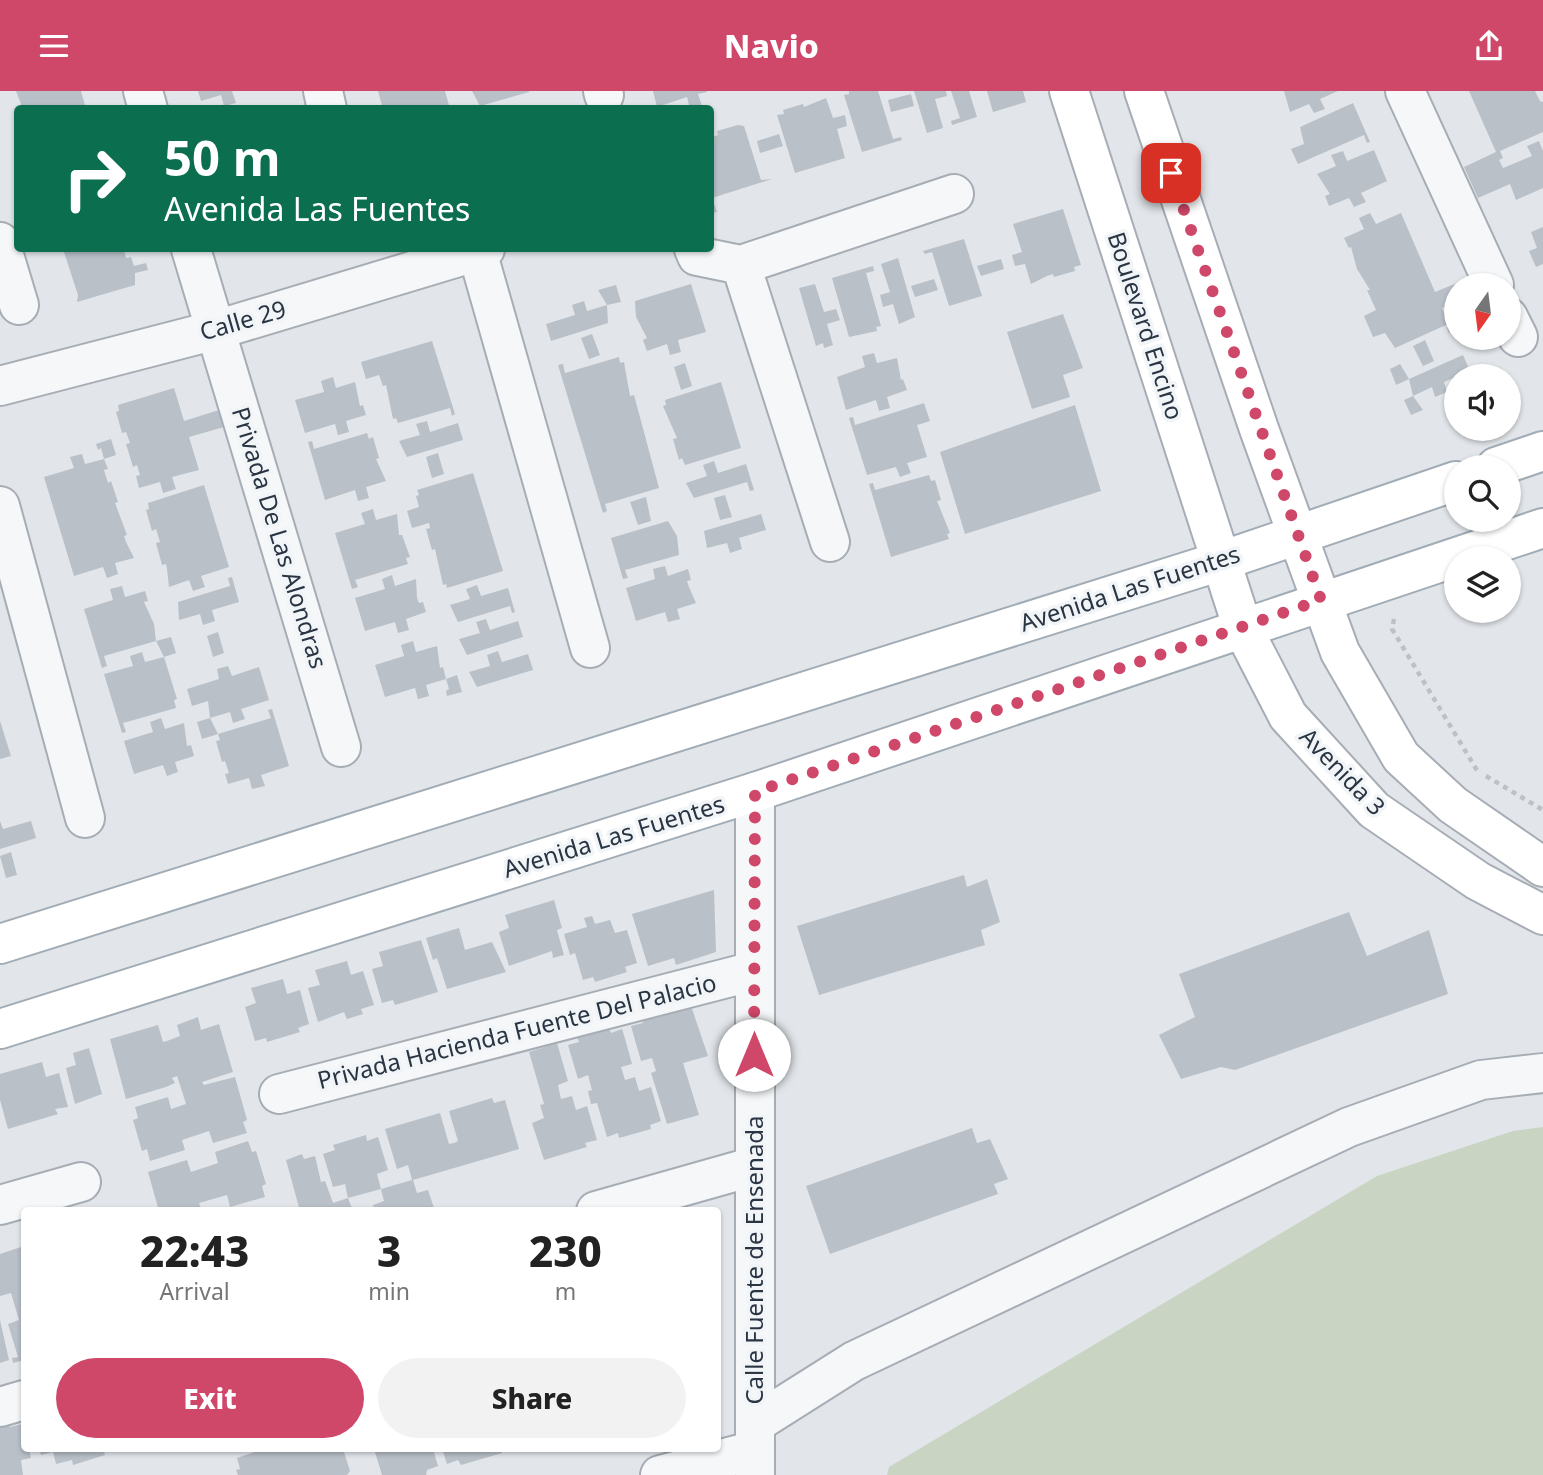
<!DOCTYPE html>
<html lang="en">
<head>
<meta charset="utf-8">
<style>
	:root { --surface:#fff; --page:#f2f2f2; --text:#222; --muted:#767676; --accent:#cf4769 }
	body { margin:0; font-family:"Noto Sans",sans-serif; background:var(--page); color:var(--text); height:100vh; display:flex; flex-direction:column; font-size:26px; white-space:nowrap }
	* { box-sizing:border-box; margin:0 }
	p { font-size:23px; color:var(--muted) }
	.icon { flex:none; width:38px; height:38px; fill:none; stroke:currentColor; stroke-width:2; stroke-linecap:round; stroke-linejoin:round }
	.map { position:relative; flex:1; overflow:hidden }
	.side { position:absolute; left:21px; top:1116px; width:700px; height:245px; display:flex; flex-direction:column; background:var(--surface); border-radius:7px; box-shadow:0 2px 5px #0004 }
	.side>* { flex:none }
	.banner { position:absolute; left:14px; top:14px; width:700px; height:147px; border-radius:7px; box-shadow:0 2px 5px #0004; background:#0b6e4f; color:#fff; overflow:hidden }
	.needle { width:46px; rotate:194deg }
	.fabs { position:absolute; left:1444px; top:182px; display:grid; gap:14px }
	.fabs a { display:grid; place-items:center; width:77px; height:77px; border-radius:50%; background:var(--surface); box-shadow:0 2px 5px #0004; font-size:35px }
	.pin { position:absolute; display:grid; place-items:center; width:60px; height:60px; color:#fff; margin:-30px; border-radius:14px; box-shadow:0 4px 10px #0006 }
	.me { position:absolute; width:77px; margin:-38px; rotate:0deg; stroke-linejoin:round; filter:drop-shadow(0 0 5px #0008) }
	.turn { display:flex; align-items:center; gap:24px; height:147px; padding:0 35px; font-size:32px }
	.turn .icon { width:91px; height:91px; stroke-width:2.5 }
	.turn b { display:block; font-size:49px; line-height:60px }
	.eta { display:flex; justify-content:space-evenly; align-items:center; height:119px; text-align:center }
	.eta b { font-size:42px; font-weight:800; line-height:49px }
	.primary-button { display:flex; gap:14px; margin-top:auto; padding:14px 35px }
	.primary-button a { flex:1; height:80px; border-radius:42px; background:var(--accent); color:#fff; font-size:28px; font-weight:800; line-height:80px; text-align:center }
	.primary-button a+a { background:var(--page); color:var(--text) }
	header { display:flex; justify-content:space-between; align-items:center; height:91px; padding:0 35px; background:var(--accent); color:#fff; font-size:32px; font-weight:800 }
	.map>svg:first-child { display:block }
	.green { fill:#c9d4c3 }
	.building { fill:#b9c0c8 }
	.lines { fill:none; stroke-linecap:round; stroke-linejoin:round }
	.street-casing { stroke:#a7adb5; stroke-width:42 }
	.secondary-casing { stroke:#a7adb5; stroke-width:42 }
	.primary-casing { stroke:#a1acb6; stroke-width:42 }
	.path { stroke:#bcc1c6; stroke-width:4.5; stroke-dasharray:5 5; stroke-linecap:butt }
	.street { stroke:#f5f7f9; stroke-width:38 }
	.secondary { stroke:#fff; stroke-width:38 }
	.primary { stroke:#fff; stroke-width:38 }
	.route { stroke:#cf4769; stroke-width:12; stroke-dasharray:0 21.6 }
	.labels { text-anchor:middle; stroke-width:7; stroke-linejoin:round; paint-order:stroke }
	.street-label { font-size:24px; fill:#2a3543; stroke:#f2f5f8 }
</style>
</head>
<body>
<header><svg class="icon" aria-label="menu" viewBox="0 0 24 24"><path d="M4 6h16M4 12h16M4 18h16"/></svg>Navio<svg class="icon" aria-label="share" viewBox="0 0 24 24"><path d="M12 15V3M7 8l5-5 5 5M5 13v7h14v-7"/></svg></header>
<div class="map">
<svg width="1543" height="1384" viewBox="0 0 1543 1384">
	<rect width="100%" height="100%" fill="#e2e6ea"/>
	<path class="green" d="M 1543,1036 L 1543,1384 L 887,1384 L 889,1376 L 1377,1085 L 1513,1040 Z"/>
	<path class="building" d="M 16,0 L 81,0 L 86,18 L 23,18 Z
		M 198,0 L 232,0 L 236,12 L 224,15 L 221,4 L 201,10 Z
		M 378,0 L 445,0 L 450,18 L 383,18 Z
		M 472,0 L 529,0 L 529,1 L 480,15 Z
		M 653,0 L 707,0 L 707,1 L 698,3 L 702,15 L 690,18 L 687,6 L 657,16 Z
		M 849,0 L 878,0 L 893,48 L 901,46 L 902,49 L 862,61 L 844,4 L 849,3 Z
		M 914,0 L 946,0 L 947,5 L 935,8 L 943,37 L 927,42 Z
		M 951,0 L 969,0 L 977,26 L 952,34 L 951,30 L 960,27 Z
		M 987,0 L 1023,0 L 1026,11 L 993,21 Z
		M 1284,0 L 1338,0 L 1320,8 L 1325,18 L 1314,22 L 1309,13 L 1290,21 Z
		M 1469,0 L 1535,0 L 1540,10 L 1543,11 L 1543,41 L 1500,60 L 1503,67 L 1499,69 L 1503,77 L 1532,65 L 1527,55 L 1539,50 L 1543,60 L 1543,97 L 1516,109 L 1510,93 L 1478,107 L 1464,76 L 1496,61 Z
		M 911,3 L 914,15 L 891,21 L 888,9 Z
		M 826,7 L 833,27 L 845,24 L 847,35 L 837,38 L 845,67 L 795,82 L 777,24 L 784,23 L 783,19 L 803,13 L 804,16 Z
		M 1353,12 L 1370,51 L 1367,52 L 1364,44 L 1298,73 L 1291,58 L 1304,53 L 1300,36 Z
		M 738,34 L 744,35 L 761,89 L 772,88 L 712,107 L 717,121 L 710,122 L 710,47 L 718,44 L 717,40 Z
		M 779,43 L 783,55 L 760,62 L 757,50 Z
		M 1374,59 L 1387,90 L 1361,102 L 1366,111 L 1354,116 L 1349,107 L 1329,115 L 1325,105 L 1330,103 L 1317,83 L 1336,75 L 1331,64 L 1343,60 L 1347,70 Z
		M 1063,118 L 1081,174 L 1074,176 L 1075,180 L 1054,186 L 1053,183 L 1047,185 L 1031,193 L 1025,173 L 1015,175 L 1012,164 L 1022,161 L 1013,133 Z
		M 1370,122 L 1376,133 L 1401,122 L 1435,201 L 1462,190 L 1464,194 L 1456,194 L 1456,211 L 1442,217 L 1453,240 L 1449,242 L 1446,234 L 1395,257 L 1385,242 L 1373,246 L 1364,225 L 1376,219 L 1367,199 L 1370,199 L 1357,178 L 1351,156 L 1349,157 L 1344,147 L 1364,138 L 1359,127 Z
		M 1543,136 L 1543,173 L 1536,176 L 1529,160 L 1537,157 L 1531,141 Z
		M 964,148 L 982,205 L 949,215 L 932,161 L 925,163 L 923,160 Z
		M 63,158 L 124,158 L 126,167 L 131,166 L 134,175 L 146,172 L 148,179 L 135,182 L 135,194 L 77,211 L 78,204 Z
		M 898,167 L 915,226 L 899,233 L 893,213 L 883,216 L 880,204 L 890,201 L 881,173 Z
		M 1001,168 L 1004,178 L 981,185 L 977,175 Z
		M 873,175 L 874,180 L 866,182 L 881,235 L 876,236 L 877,240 L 849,246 L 832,187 Z
		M 934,188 L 938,199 L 915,206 L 911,195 Z
		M 691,193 L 706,241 L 678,249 L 681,261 L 670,264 L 667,253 L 647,260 L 643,249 L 647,247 L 636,226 L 635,210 Z
		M 815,193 L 824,221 L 836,218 L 840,229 L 827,233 L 833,254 L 824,257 L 823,252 L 816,255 L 799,197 Z
		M 616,194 L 621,211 L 607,214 L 598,199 Z
		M 584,210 L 587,220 L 607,214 L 608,232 L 551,250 L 546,233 L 575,224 L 572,214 Z
		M 1063,223 L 1083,277 L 1063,284 L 1070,306 L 1032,318 L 1007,241 Z
		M 592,243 L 600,264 L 589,268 L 581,247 Z
		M 1425,249 L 1434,270 L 1423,275 L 1413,255 Z
		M 432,250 L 455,323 L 452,325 L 450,317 L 398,332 L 396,327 L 393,328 L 386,294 L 383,295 L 379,284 L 366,288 L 361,271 Z
		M 874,262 L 877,272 L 897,267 L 901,289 L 903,288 L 907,299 L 887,306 L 890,317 L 879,320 L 876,309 L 846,319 L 837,286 L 865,276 L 862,265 Z
		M 1463,264 L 1470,280 L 1444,291 L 1447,301 L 1435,306 L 1432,296 L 1413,305 L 1423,319 L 1411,324 L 1404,309 L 1413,305 L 1409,288 L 1396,294 L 1390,278 L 1400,273 L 1409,288 Z
		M 619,266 L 620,272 L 624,271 L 630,305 L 634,304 L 659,397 L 605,413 L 607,420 L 603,422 L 558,274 L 563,273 L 565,282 Z
		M 685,272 L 692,295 L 681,299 L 674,276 Z
		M 333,286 L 336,297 L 355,291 L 360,315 L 363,314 L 366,324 L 346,330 L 349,341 L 338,344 L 335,333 L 305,342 L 295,309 L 324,301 L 321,290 Z
		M 721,291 L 741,357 L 685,374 L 682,367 L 679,369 L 673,348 L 677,347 L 663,315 L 666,314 L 665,309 Z
		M 174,297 L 184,330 L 219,319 L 224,336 L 189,346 L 199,379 L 172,386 L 176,398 L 163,402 L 160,391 L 139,397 L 136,385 L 140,384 L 137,374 L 133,376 L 126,353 L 130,352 L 126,341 L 122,342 L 116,321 L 119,320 L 118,314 Z
		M 924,312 L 930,330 L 917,334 L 927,366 L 907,372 L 911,382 L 900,386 L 896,376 L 867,384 L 849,327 L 853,326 L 855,334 Z
		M 1075,314 L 1101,400 L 965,443 L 940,361 Z
		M 427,330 L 430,341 L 458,332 L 463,349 L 407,366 L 399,350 L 420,344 L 416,333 Z
		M 367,342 L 369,348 L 373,346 L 379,367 L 376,368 L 386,390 L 366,396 L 369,407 L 358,410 L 355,399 L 325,409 L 308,351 L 312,350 L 314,358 Z
		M 111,348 L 116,364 L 104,368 L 101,357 L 98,359 L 96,353 Z
		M 438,362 L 444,383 L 432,387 L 426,366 Z
		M 82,363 L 85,373 L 104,368 L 108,378 L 104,379 L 108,392 L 111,390 L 118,411 L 115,412 L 127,444 L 124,445 L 126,451 L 134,467 L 115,472 L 118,483 L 107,487 L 103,476 L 74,485 L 44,386 L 74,377 L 70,366 Z
		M 714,370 L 718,382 L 746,373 L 754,399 L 750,400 L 747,391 L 694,407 L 686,392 L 707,385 L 703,374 Z
		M 473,382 L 503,480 L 447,497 L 446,493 L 443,494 L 435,458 L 432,459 L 426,438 L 430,437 L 429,432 L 412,437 L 407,420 L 419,416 L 416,405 L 419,404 L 417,399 Z
		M 929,384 L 931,390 L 935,389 L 941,409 L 937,410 L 950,442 L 947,443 L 949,448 L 891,466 L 869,393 L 873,392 L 875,399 Z
		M 204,394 L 229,476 L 201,485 L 205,496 L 193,500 L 189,489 L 169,496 L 167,478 L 166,473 L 162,474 L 156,452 L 160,451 L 156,438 L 152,440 L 146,419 L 149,418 L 148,412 Z
		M 725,404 L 732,426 L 720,429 L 714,407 Z
		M 646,406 L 651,430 L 638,434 L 630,411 Z
		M 373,418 L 376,429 L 397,423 L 399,444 L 402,444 L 410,466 L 406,467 L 408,473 L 355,489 L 358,496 L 352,498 L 335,442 L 365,433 L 361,422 Z
		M 761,423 L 766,439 L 739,447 L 742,458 L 730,462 L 727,452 L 707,457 L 704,440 Z
		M 668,430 L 677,445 L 679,464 L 625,479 L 628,487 L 623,488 L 611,447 Z
		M 665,475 L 668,485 L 688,478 L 691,489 L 687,490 L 689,496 L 696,512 L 677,518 L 680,528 L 668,531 L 665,521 L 636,530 L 626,497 L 655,488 L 653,478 Z
		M 392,484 L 395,495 L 416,488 L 417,507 L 419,512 L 423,511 L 426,521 L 406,528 L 409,539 L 398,542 L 395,531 L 365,540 L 355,507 L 385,498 L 382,488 Z
		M 232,486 L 239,511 L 212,519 L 215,530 L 203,534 L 200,523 L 179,529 L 178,511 L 230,495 L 228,487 Z
		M 477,494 L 481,505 L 508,497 L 515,521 L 512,522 L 510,515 L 458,531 L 450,514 L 470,508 L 466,498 Z
		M 122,495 L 125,506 L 145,500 L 148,510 L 144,511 L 154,533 L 156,550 L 104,565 L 107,575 L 102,577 L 84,518 L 113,509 L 110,498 Z
		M 486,528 L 490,539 L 518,530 L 523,546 L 467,564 L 459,548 L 480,542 L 476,531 Z
		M 218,541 L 224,562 L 213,566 L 207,545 Z
		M 171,546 L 176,562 L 164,566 L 156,550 Z
		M 413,550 L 416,561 L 437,555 L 440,577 L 443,576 L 446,588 L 457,584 L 462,601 L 447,605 L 446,600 L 449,598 L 446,588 L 426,594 L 429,605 L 418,608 L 415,597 L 385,606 L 375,574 L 404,565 L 401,554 Z
		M 498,560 L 502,571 L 528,563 L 533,579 L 477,596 L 469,581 L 490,575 L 487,564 Z
		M 142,561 L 145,571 L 164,566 L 177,608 L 174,609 L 176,617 L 123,632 L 126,641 L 122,642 L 104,583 L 133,575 L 130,565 Z
		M 228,575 L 232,585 L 259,576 L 269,609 L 241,618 L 245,628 L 233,632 L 230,621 L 210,627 L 208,610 L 192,615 L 187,598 L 219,588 L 217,578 Z
		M 272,618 L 289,675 L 261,684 L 265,695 L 252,698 L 249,687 L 228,693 L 225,683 L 229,682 L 225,670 L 222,671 L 216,650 L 220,649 L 218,643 L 271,627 L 268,619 Z
		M 161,627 L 165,638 L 184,632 L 187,655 L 191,654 L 194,665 L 175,671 L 178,681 L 167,685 L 163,674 L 134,683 L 124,650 L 153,641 L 150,631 Z
		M 210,627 L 218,643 L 202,648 L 197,631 Z
		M 0,630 L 11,665 L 0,668 Z
		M 0,730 L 3,738 L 31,730 L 36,747 L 0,758 Z
		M 11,761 L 17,784 L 6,787 L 0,765 Z
		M 964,784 L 967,796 L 987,788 L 1000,831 L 981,839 L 985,854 L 819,904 L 797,835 Z
		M 714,799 L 716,861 L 676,874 L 674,867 L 648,875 L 632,823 Z
		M 554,809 L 562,837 L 557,839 L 564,864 L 553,867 L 552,860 L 509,875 L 499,841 L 509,837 L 505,824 Z
		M 1349,821 L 1367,865 L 1429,839 L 1448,903 L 1235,979 L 1221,976 L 1181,988 L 1159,944 L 1195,926 L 1179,883 Z
		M 592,825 L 595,833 L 610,829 L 615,842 L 627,839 L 637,872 L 625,876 L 627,881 L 595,891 L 593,886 L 583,889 L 575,862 L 570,864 L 564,843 L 587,836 L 584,827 Z
		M 459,837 L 465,859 L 492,851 L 506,881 L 447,898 L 437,867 L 433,869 L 426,847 Z
		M 421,849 L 438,901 L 395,914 L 393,909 L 382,912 L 372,878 L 383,875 L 379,861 Z
		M 347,870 L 351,884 L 363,880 L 374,914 L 361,918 L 363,923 L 347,928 L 344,921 L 318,931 L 308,897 L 320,894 L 315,879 Z
		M 283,888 L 287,903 L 300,899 L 309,933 L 298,937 L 300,941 L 267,951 L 266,947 L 255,950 L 245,916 L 256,912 L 251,897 Z
		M 688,906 L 708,965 L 683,972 L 699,1024 L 667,1033 L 651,982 L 656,980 L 652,967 L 641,970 L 631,935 L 643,932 L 641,927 Z
		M 198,926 L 201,939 L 219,933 L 233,981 L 202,991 L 204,994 L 235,986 L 247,1029 L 243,1031 L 247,1042 L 213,1052 L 209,1040 L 182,1049 L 185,1059 L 150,1070 L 147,1058 L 142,1060 L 133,1029 L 138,1027 L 135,1016 L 168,1006 L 171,1018 L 186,1013 L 181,997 L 177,985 L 172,987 L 175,992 L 166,996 L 126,1008 L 110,948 L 158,934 L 163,951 L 167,950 L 180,945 L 177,934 Z
		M 609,937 L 611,942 L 622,938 L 626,951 L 632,973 L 621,976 L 625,989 L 635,986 L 639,1000 L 651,996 L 661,1030 L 650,1034 L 651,1038 L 619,1047 L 618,1042 L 607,1046 L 597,1012 L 591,1013 L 588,1000 L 592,999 L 588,984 L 578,988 L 568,954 L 579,951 L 577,946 Z
		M 557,952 L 568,990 L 558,994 L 561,1008 L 572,1005 L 576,1019 L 587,1015 L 597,1049 L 585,1052 L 587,1056 L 544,1069 L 532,1032 L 544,1027 L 540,1014 L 544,1013 L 529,961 Z
		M 89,957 L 102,1003 L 75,1013 L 66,977 L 76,974 L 73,962 Z
		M 42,971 L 46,986 L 59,982 L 68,1016 L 55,1018 L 58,1023 L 8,1038 L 0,1009 L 0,983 Z
		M 492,1007 L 494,1012 L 505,1009 L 519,1058 L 413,1089 L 417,1102 L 428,1099 L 435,1120 L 375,1120 L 373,1114 L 384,1110 L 381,1098 L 412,1089 L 408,1074 L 397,1078 L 385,1038 L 440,1022 L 449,1053 L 454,1052 L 458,1050 L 449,1020 Z
		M 972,1037 L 977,1052 L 990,1048 L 1008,1088 L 994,1093 L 998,1103 L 830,1163 L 806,1095 Z
		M 366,1044 L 367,1050 L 378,1046 L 388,1079 L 377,1083 L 381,1098 L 348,1107 L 345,1093 L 333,1096 L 323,1063 L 335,1059 L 333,1054 Z
		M 248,1050 L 252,1061 L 256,1060 L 266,1093 L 262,1095 L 265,1106 L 230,1116 L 227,1104 L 199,1112 L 202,1120 L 159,1120 L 148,1081 L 187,1069 L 191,1081 L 218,1072 L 215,1061 Z
		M 302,1063 L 304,1068 L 315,1065 L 321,1091 L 325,1090 L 333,1112 L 348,1107 L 353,1120 L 318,1120 L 317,1116 L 300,1120 L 286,1069 Z
		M 24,1155 L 24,1269 L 13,1272 L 12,1267 L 18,1266 L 8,1233 L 19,1229 L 11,1202 L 0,1205 L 0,1163 Z
		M 0,1229 L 9,1269 L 0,1272 Z
		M 9,1331 L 10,1336 L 22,1333 L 24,1358 L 29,1358 L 31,1367 L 21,1369 L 23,1384 L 0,1384 L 0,1334 Z
		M 39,1358 L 103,1358 L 105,1364 L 73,1374 L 72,1369 L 56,1373 L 53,1361 L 41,1364 Z
		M 263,1358 L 343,1358 L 350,1380 L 347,1384 L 238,1384 L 236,1379 L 240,1378 L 237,1367 Z
		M 374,1358 L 433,1358 L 438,1375 L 427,1379 L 426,1384 L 382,1384 Z
		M 442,1358 L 502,1358 L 502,1362 L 461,1374 L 458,1369 L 447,1373 Z"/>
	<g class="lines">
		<defs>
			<path id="street" d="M 143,0 L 148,18
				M 323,0 L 327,18
				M 603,0 L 604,4
				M 1405,0 L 1494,194
				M 0,151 L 19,214
				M 191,158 L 341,656
				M 694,158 L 697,165 L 741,174 L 954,103
				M 477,160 L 590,557
				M 741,174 L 830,451
				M 1508,226 L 1518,246
				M 0,295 L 216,239 L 485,158
				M 0,415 L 85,727
				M 279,1003 L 754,880
				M 0,1114 L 81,1091
				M 596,1120 L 755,1075
				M 0,1316 L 24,1309
				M 756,1332 L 854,1270 L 1349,1036 L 1481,989 L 1543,982
				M 660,1384 L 755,1359
				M 755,1384 L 755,701"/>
			<path id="secondary" d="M 1069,0 L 1243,538 L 1288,625 L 1374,719 L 1478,790 L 1543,824
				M 1144,0 L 1259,338 L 1340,561 L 1401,666 L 1453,714 L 1543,776"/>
			<path id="primary" d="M 1496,376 L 1543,360
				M 0,853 L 1221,470 L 1456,390
				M 0,938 L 755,701 L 1543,437"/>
		</defs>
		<use href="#street" class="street-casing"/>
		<use href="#secondary" class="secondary-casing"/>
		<use href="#primary" class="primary-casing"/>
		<path class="path" d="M 1394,528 L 1392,538 L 1478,681
			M 1486,685 L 1543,719"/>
		<use href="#street" class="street"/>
		<use href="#secondary" class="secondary"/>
		<use href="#primary" class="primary"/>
	</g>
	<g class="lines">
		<path class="route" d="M 754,964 L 755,701 L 1321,509 L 1171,82"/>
	</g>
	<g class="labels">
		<g class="street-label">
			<text transform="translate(243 230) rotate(-16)" y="8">Calle 29</text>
			<text transform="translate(1145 235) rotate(72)" y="8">Boulevard Encino</text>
			<text transform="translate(279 447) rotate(73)" y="8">Privada De Las Alondras</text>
			<text transform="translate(1130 498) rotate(-18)" y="8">Avenida Las Fuentes</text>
			<text transform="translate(1342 681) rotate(46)" y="8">Avenida 3</text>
			<text transform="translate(614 746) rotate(-17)" y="8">Avenida Las Fuentes</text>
			<text transform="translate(517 941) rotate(-14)" y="8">Privada Hacienda Fuente Del Palacio</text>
			<text transform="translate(755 1169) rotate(-90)" y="8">Calle Fuente de Ensenada</text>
		</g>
	</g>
</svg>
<div class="fabs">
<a><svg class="needle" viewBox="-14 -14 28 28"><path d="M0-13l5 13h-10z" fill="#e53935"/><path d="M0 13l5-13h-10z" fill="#767676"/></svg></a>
<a><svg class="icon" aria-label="sound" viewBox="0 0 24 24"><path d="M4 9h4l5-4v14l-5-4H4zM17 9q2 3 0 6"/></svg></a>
<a><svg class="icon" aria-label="search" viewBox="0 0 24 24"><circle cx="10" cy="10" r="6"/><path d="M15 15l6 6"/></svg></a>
<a><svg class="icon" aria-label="layers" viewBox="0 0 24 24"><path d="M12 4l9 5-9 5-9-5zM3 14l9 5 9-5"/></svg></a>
</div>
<div class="pin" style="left:1171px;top:82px;background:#d93025"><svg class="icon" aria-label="arrive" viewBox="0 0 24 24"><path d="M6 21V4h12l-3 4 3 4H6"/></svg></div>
<svg class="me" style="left:754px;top:964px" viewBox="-20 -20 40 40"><circle r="19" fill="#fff"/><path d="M0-13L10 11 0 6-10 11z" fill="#cf4769"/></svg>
<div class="banner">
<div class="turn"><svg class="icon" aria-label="right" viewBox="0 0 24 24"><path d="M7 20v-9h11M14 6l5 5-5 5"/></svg><div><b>50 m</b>Avenida Las Fuentes</div></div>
</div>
<section class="side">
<div class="eta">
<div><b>22:43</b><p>Arrival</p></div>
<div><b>3</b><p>min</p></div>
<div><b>230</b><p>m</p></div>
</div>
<div class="primary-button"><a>Exit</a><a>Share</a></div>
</section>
</div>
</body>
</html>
